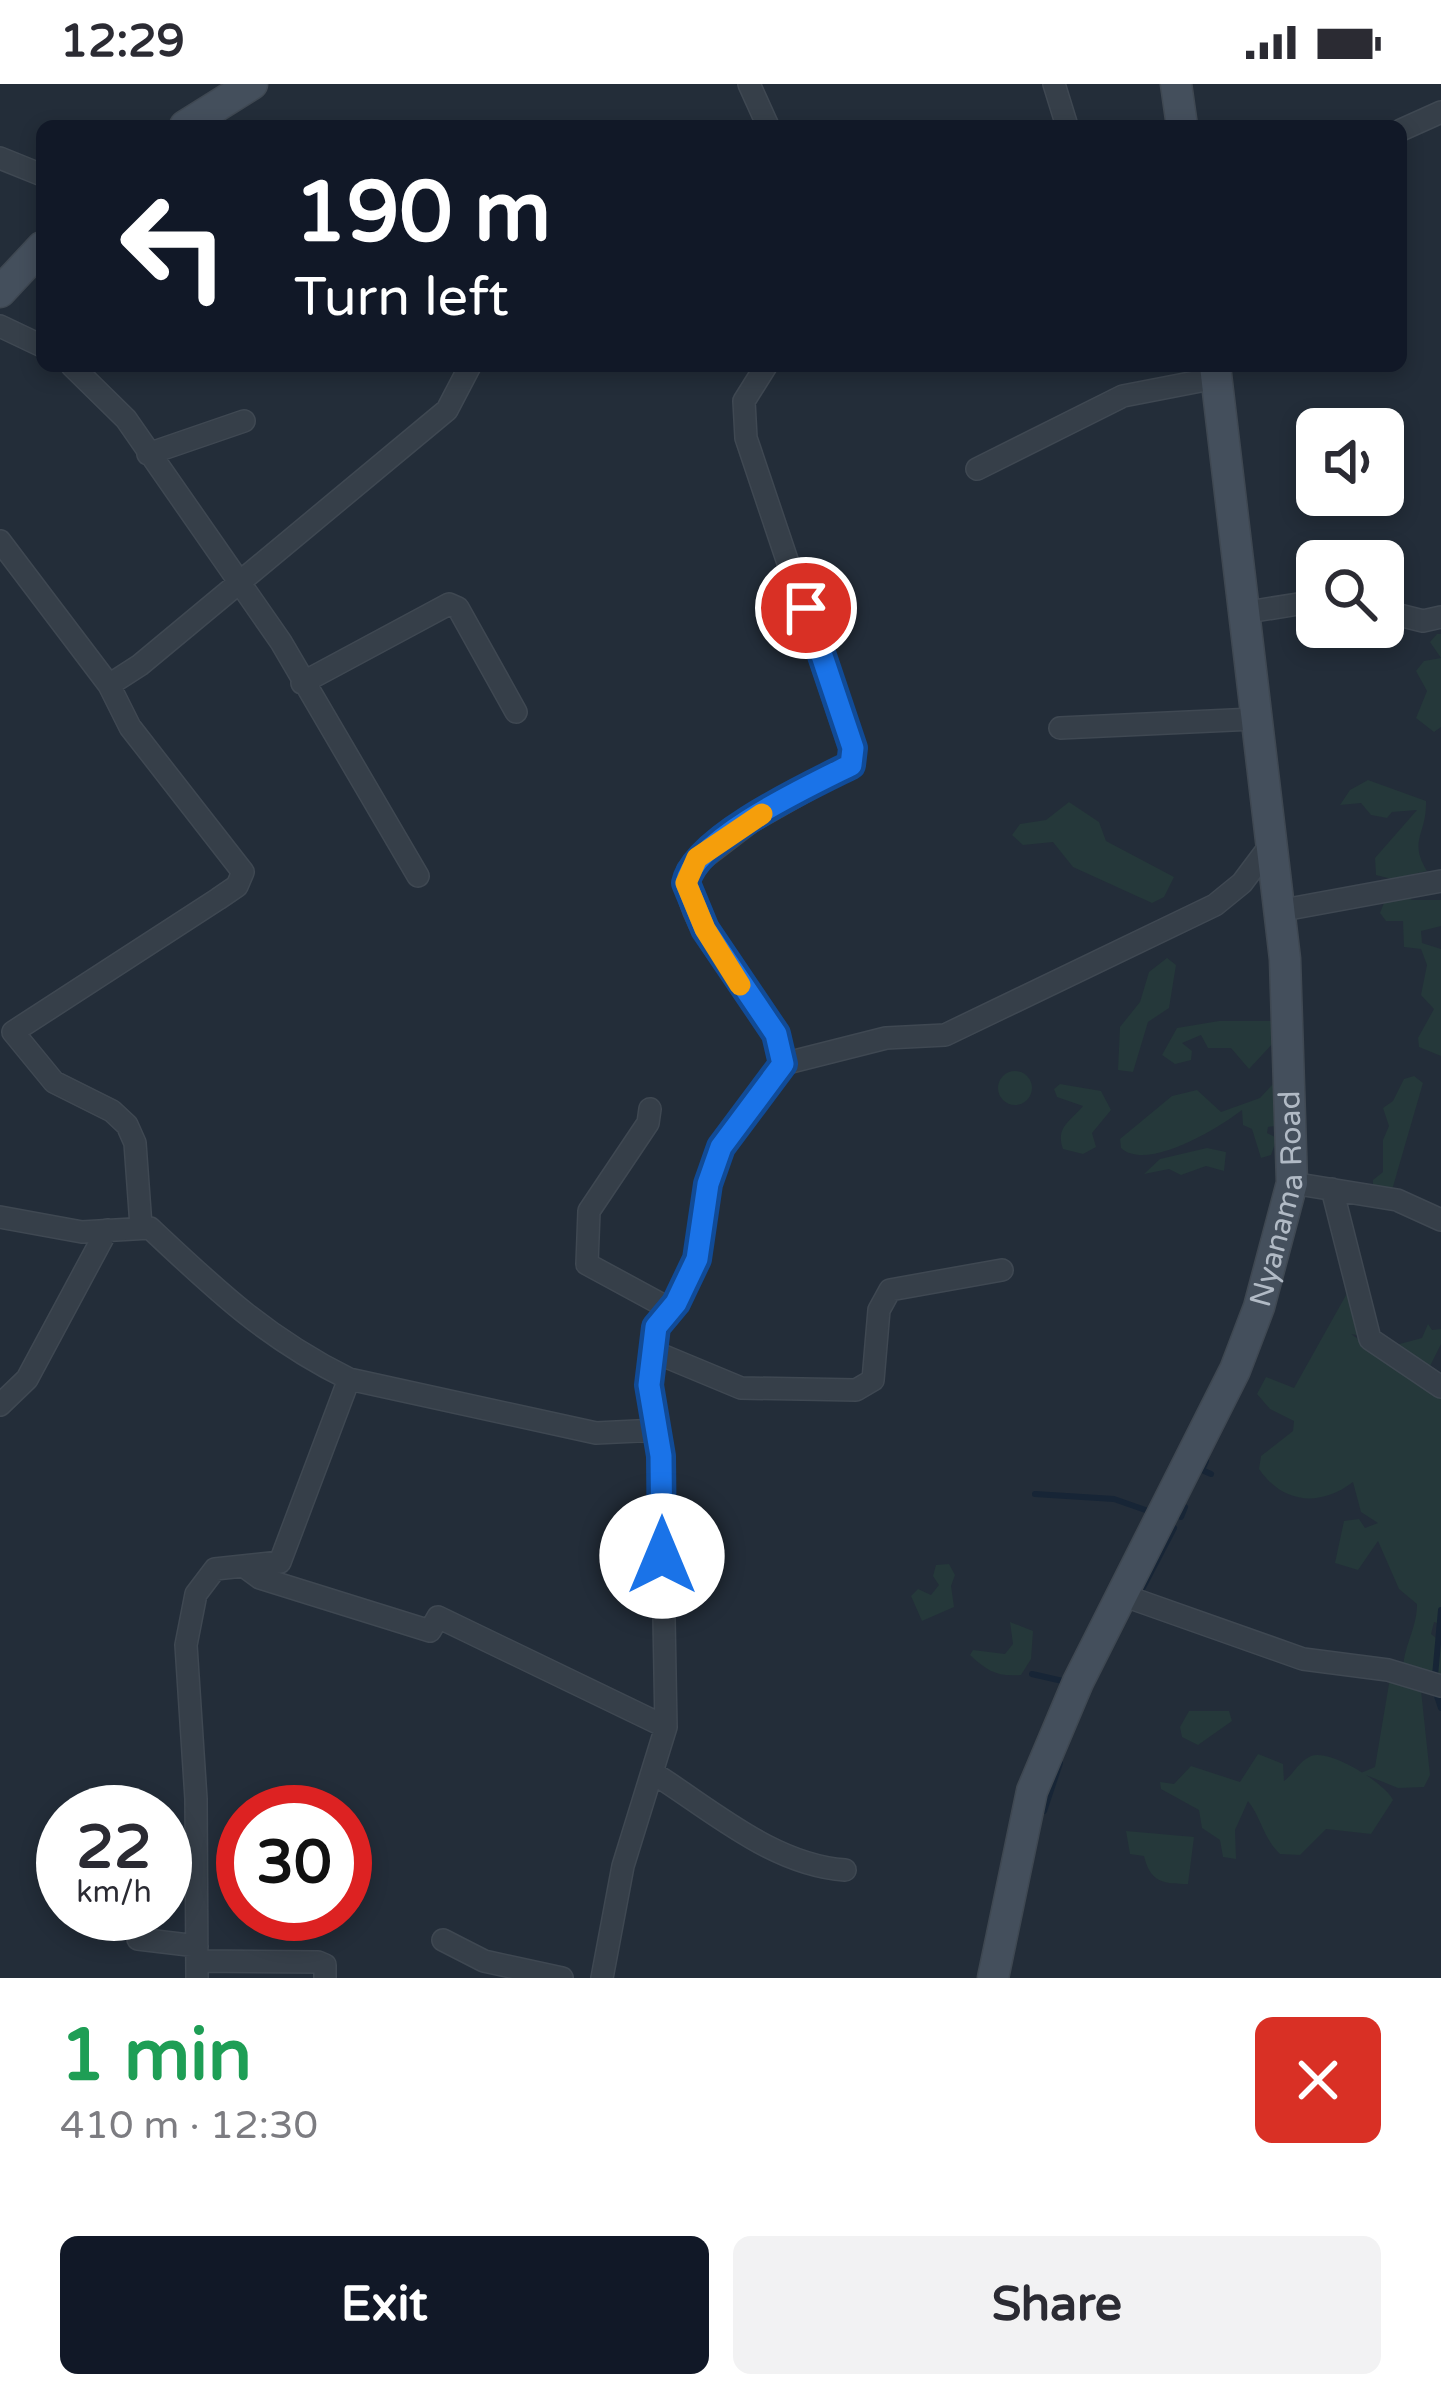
<!DOCTYPE html>
<html lang="en">
<head>
<meta charset="utf-8">
<style>
	:root { --surface:#fff; --page:#f2f2f3; --text:#2b2b33; --muted:#7c7c81; --accent:#111827 }
	body { margin:0; font-family:"Varela Round",sans-serif; background:var(--page); color:var(--text); height:100vh; display:flex; flex-direction:column; font-size:45px; white-space:nowrap }
	* { box-sizing:border-box; margin:0 }
	p { font-size:39px; color:var(--muted) }
	.icon { flex:none; width:66px; height:66px; fill:none; stroke:currentColor; stroke-width:2; stroke-linecap:round; stroke-linejoin:round }
	.map { position:relative; height:1894px; overflow:hidden }
	.details { display:flex; flex-direction:column; background:var(--surface); flex:1 }
	.details>* { flex:none }
	.hud { position:absolute; left:36px; top:36px; width:1371px; height:252px; border-radius:18px; box-shadow:0 6px 18px #0003; background:#111827; color:#fff; overflow:hidden }
	.controls { position:absolute; left:1296px; top:324px; display:grid; gap:24px }
	.controls a { display:grid; place-items:center; width:108px; height:108px; border-radius:18px; background:var(--surface); box-shadow:0 6px 18px #0003; font-size:60px }
	.speed { position:absolute; left:36px; top:1701px; display:flex; gap:24px; font-size:60px; font-weight:700; text-align:center }
	.speed>* { display:grid; place-content:center; width:156px; height:156px; border-radius:50%; background:var(--surface); box-shadow:0 6px 18px #0003; line-height:1 }
	.speed small { font-size:30px; font-weight:400 }
	.speed .limit { border:18px solid #d22; background:#fff; color:#111 }
	.pin { position:absolute; display:grid; place-items:center; width:102px; height:102px; color:#fff; margin:-51px; border:6px solid #fff; border-radius:50%; box-shadow:0 3px 12px #0007 }
	.me { position:absolute; width:132px; margin:-66px; rotate:0deg; stroke-linejoin:round; filter:drop-shadow(0 0 9px #0008) }
	.turn { display:flex; align-items:center; gap:42px; height:252px; padding:0 60px; font-size:54px }
	.turn .icon { width:156px; height:156px; stroke-width:2.5 }
	.turn b { display:block; font-size:84px; line-height:102px }
	.round { display:grid; place-items:center; flex:none; width:126px; height:126px; border-radius:18px; background:var(--page) }
	.overview { display:flex; align-items:center; justify-content:space-between; height:204px; padding:0 60px }
	h1 { font-size:72px; font-weight:700; line-height:90px; color:#1e9e55 }
	.cta { display:flex; gap:24px; margin-top:auto; padding:24px 60px }
	.cta a { flex:1; height:138px; border-radius:18px; background:var(--accent); color:#fff; font-size:48px; font-weight:700; line-height:138px; text-align:center }
	.cta a+a { background:var(--page); color:var(--text) }
	.status { display:flex; justify-content:space-between; align-items:center; height:84px; padding:0 60px; background:var(--surface); direction:ltr }
	.status svg { height:33px; fill:currentColor }
	.map>svg:first-child { display:block }
	.green { fill:#25383a }
	.lines { fill:none; stroke-linecap:round; stroke-linejoin:round }
	.stream { stroke:#172536; stroke-width:6 }
	.street-casing { stroke:#3f4852; stroke-width:24 }
	.secondary-casing { stroke:#3f4852; stroke-width:33 }
	.street { stroke:#363f49; stroke-width:21 }
	.secondary { stroke:#444f5c; stroke-width:30 }
	.route-casing { stroke:#114b97; stroke-width:30 }
	.route { stroke:#1a73e8; stroke-width:21 }
	.slow { stroke:#f59e0b; stroke-width:21 }
	.labels { text-anchor:middle; stroke-width:12; stroke-linejoin:round; paint-order:stroke }
	.street-label { font-size:30px; fill:#b1bac5; stroke:#1c242e }
</style>
</head>
<body>
<div class="status"><b>12:29</b><svg viewBox="0 0 49 12"><path d="M0 12V9h3v3zM5 12V6h3v6zM10 12V3h3v9zM15 12V0h3v12zM26 1h20v11H26zM47 4h2v5h-2z"/></svg></div>
<div class="map">
<svg width="1441" height="1894" viewBox="0 0 1441 1894">
	<rect width="100%" height="100%" fill="#232d39"/>
	<path class="green" d="M 1437,550 L 1441,550 L 1441,643 L 1434,648 L 1416,634 L 1427,607 L 1416,587 L 1424,577 L 1441,574 L 1430,558 Z
		M 1368,696 L 1426,717 C 1427,751 1408,756 1427,787 L 1392,795 L 1376,791 L 1375,774 L 1417,726 L 1392,728 L 1387,734 L 1371,731 L 1361,719 L 1340,721 L 1350,706 Z
		M 1069,718 L 1099,738 L 1106,757 L 1174,793 L 1164,813 L 1152,819 L 1073,783 L 1053,758 L 1023,761 L 1012,751 L 1020,740 L 1046,736 Z
		M 1404,810 L 1412,816 L 1441,816 L 1441,842 L 1421,847 L 1422,859 L 1441,865 L 1441,972 L 1419,963 L 1418,954 L 1434,925 L 1421,911 L 1427,881 L 1421,865 L 1404,863 L 1403,837 L 1386,837 L 1380,829 L 1384,819 Z
		M 1167,874 L 1176,881 L 1169,924 L 1148,938 L 1133,988 L 1118,986 L 1120,943 L 1140,918 L 1149,888 Z
		M 1219,937 L 1275,937 L 1274,958 L 1249,985 L 1231,964 L 1208,964 L 1201,951 L 1182,959 L 1192,967 L 1191,976 L 1175,980 L 1162,971 L 1177,944 Z
		M998 1004a17 17 0 1 1 34 0a17 17 0 1 1-34 0Z
		M 1414,992 L 1423,999 L 1392,1106 L 1373,1105 L 1373,1096 L 1383,1088 L 1383,1056 L 1389,1042 L 1383,1024 L 1393,1017 L 1404,995 Z
		M 1060,1000 L 1101,1007 L 1111,1026 L 1092,1049 L 1096,1063 L 1083,1070 L 1063,1065 C 1055,1043 1071,1037 1083,1022 L 1057,1013 L 1054,1005 Z
		M 1273,1000 L 1284,1001 L 1280,1041 L 1268,1043 L 1267,1049 L 1277,1054 L 1271,1071 L 1261,1074 L 1252,1045 L 1243,1041 L 1242,1026 C 1219,1044 1147,1088 1121,1064 L 1120,1055 L 1172,1012 L 1197,1006 L 1221,1028 L 1260,1014 Z
		M 1207,1064 L 1226,1068 L 1224,1087 L 1206,1082 L 1181,1091 L 1169,1085 L 1144,1090 L 1160,1075 Z
		M 1350,1204 L 1362,1252 L 1351,1250 L 1441,1313 L 1441,1540 L 1434,1538 L 1431,1550 L 1441,1558 L 1441,1596 L 1420,1597 L 1430,1691 L 1424,1703 L 1398,1704 L 1361,1689 L 1375,1683 L 1392,1582 L 1403,1583 C 1405,1560 1417,1543 1417,1520 L 1399,1505 L 1378,1457 L 1358,1486 L 1335,1479 L 1344,1437 L 1359,1435 L 1365,1444 L 1378,1439 L 1361,1428 L 1353,1398 C 1320,1423 1283,1420 1259,1385 L 1261,1372 L 1293,1347 L 1294,1337 L 1270,1325 L 1257,1310 L 1266,1293 L 1294,1304 Z
		M 1428,1240 L 1432,1246 L 1441,1245 L 1441,1260 L 1430,1282 L 1421,1283 L 1396,1261 L 1422,1254 Z
		M 949,1480 L 955,1491 L 951,1502 L 954,1523 L 922,1537 L 911,1512 L 918,1505 L 931,1511 L 939,1501 L 933,1492 L 936,1481 Z
		M 1010,1538 L 1033,1547 L 1031,1575 L 1021,1591 C 997,1593 987,1587 970,1571 L 973,1566 L 1005,1570 L 1013,1560 Z
		M 1189,1627 L 1229,1627 L 1232,1637 L 1198,1661 L 1182,1653 L 1180,1643 Z
		M 1258,1670 L 1283,1680 L 1284,1697 C 1293,1691 1299,1677 1311,1672 C 1331,1665 1386,1700 1393,1716 L 1371,1750 L 1326,1745 L 1300,1771 L 1280,1770 C 1263,1754 1262,1735 1248,1717 L 1235,1746 L 1236,1775 L 1223,1773 L 1220,1756 L 1202,1744 L 1199,1726 L 1161,1705 L 1160,1698 L 1174,1700 L 1191,1682 L 1240,1698 Z
		M 1126,1747 L 1194,1753 L 1188,1800 C 1163,1800 1150,1798 1144,1772 L 1130,1770 Z"/>
	<g class="lines">
		<path class="stream" d="M 1206,1377 L 1202,1386 L 1211,1390
			M 1035,1410 L 1114,1415 L 1154,1429
			M 1181,1433 L 1185,1423
			M 1141,1507 L 1174,1444
			M 1441,1526 L 1434,1603 L 1441,1624
			M 1032,1590 L 1067,1598
			M 1044,1727 L 1060,1679"/>
		<defs>
			<path id="street" d="M 749,0 L 768,42
				M 1054,0 L 1067,42
				M 1401,46 L 1441,28
				M 0,74 L 42,91
				M 0,242 L 42,262
				M 72,282 L 126,335 L 281,558 L 418,792
				M 148,370 L 244,337
				M 977,385 L 1123,312 L 1216,294
				M 0,457 L 109,601 L 130,643 L 243,788 L 237,802 L 218,815 L 13,948 L 54,998 L 112,1027 L 127,1041 L 135,1059 L 141,1142
				M 1383,527 L 1423,537 L 1441,533
				M 1242,529 L 1317,517
				M 302,599 L 449,520 L 458,524 L 516,628
				M 109,601 L 140,581 L 447,326 L 470,282
				M 1060,644 L 1254,635
				M 1278,827 L 1441,797
				M 783,980 L 886,954 L 945,951 L 1215,821 L 1242,799 L 1269,763
				M 650,1025 L 648,1039 L 589,1127 L 587,1180 L 670,1225
				M 1292,1099 L 1397,1116 L 1441,1136
				M 1332,1105 L 1370,1255 L 1441,1303
				M 0,1133 L 82,1148 L 150,1144 C 216,1206 266,1254 349,1295 L 280,1478 L 215,1485 L 196,1510 L 186,1561 L 196,1715 L 197,1894
				M 652,1267 L 741,1304 L 856,1306 L 873,1296 L 879,1226 L 890,1206 L 1002,1186
				M 349,1295 L 596,1349 L 658,1346
				M 0,1321 L 27,1295 L 107,1146
				M 245,1483 L 260,1494 L 430,1547 L 438,1533 L 666,1643
				M 1122,1511 L 1303,1575 L 1388,1586 L 1441,1602
				M 653,1689 C 712,1726 773,1781 845,1786
				M 138,1855 L 197,1862
				M 443,1856 L 484,1877 L 562,1894
				M 197,1877 L 318,1878 L 325,1881 L 325,1894
				M 602,1894 L 623,1782 L 666,1643 L 661,1372 L 649,1301 L 652,1267 L 656,1243 L 676,1219 L 697,1175 L 708,1100 L 721,1063 L 783,980 C 775,917 677,850 688,786 L 752,737 L 851,681 L 853,672 L 746,354 L 744,317 L 766,282"/>
			<g id="secondary">
				<path d="M 1176,0 L 1182,42"/>
				<path d="M 185,42 L 252,0"/>
				<path d="M 0,208 L 42,163"/>
				<path id="s1" d="M 993,1894 L 1032,1707 L 1078,1598 L 1235,1286 L 1259,1223 L 1292,1099 L 1285,875 L 1215,282"/>
			</g>
		</defs>
		<use href="#street" class="street-casing"/>
		<use href="#secondary" class="secondary-casing"/>
		<use href="#street" class="street"/>
		<use href="#secondary" class="secondary"/>
	</g>
	<g class="lines">
		<defs>
			<path id="route" d="M 662,1472 L 661,1372 L 649,1301 L 656,1243 L 676,1219 L 697,1175 L 708,1100 L 721,1063 L 783,980 L 776,950 L 705,845 L 686,799 C 694,755 811,701 851,681 L 853,664 L 806,524"/>
		</defs>
		<use href="#route" class="route-casing"/>
		<use href="#route" class="route"/>
		<path class="slow" d="M 740,901 L 705,845 L 686,799 L 697,774 L 762,730"/>
	</g>
	<g class="labels">
		<g class="street-label">
			<text dy="10" stroke="none"><textPath href="#s1" startOffset="837">Nyanama Road</textPath></text>
		</g>
	</g>
</svg>
<div class="controls">
<a><svg class="icon" aria-label="sound" viewBox="0 0 24 24"><path d="M4 9h4l5-4v14l-5-4H4zM17 9q2 3 0 6"/></svg></a>
<a><svg class="icon" aria-label="search" viewBox="0 0 24 24"><circle cx="10" cy="10" r="6"/><path d="M15 15l6 6"/></svg></a>
</div>
<div class="speed"><div>22<small>km/h</small></div><div class="limit">30</div></div>
<div class="pin" style="left:806px;top:524px;background:#d93025"><svg class="icon" aria-label="arrive" viewBox="0 0 24 24"><path d="M6 21V4h12l-3 4 3 4H6"/></svg></div>
<svg class="me" style="left:662px;top:1472px" viewBox="-20 -20 40 40"><circle r="19" fill="#fff"/><path d="M0-13L10 11 0 6-10 11z" fill="#1a73e8"/></svg>
<div class="hud">
<div class="turn"><svg class="icon" aria-label="left" viewBox="0 0 24 24"><path d="M17 20v-9H6M10 6l-5 5 5 5"/></svg><div><b>190 m</b>Turn left</div></div>
</div>
</div>
<section class="details">
<div class="overview"><div><h1>1 min</h1><p>410 m · 12:30</p></div><a class="round" style="background:#d93025;color:#fff"><svg class="icon" aria-label="close" viewBox="0 0 24 24"><path d="M6 6l12 12M18 6L6 18"/></svg></a></div>
<div class="cta"><a>Exit</a><a>Share</a></div>
</section>
</body>
</html>
